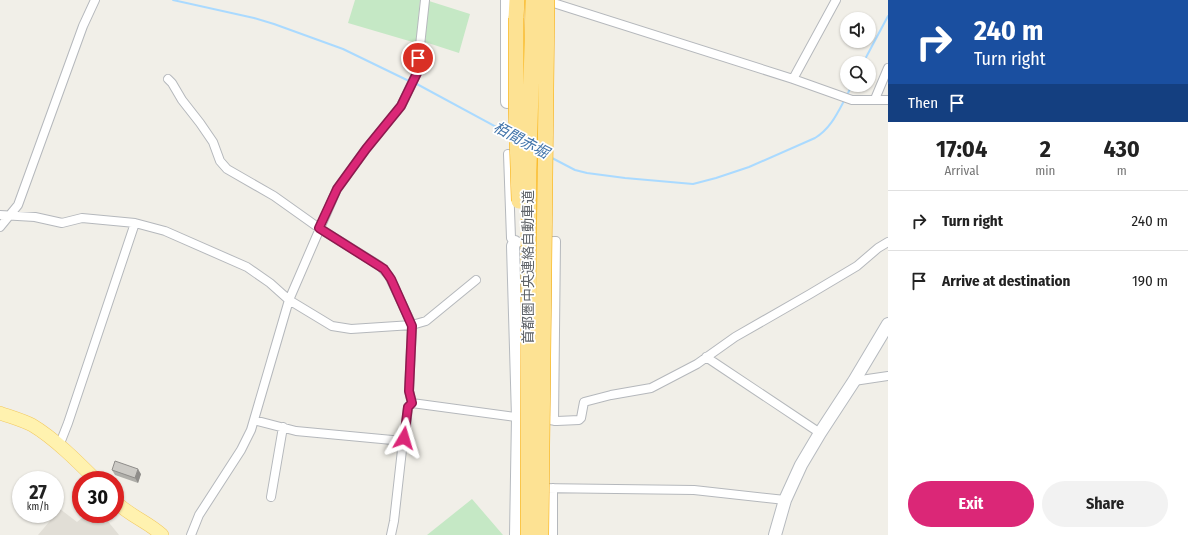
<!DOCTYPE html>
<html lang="en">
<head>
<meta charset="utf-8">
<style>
	:root { --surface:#fff; --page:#f2f2f2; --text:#222; --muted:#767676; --line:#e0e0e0; --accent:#db2777 }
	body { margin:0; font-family:"Fira Sans Condensed","Noto Sans JP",sans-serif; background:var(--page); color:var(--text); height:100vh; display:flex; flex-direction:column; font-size:15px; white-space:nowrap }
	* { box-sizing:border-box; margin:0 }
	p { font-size:13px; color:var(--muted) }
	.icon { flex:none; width:22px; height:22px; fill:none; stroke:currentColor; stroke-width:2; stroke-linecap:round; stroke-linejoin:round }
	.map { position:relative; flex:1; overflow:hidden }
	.panel { display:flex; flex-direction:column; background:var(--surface); width:300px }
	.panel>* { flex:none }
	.guide { background:#1a4fa0; color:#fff; overflow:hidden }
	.controls { position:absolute; left:840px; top:12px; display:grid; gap:8px }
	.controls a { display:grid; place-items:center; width:36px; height:36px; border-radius:50%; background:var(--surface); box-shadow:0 1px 3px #0004; font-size:20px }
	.speed { position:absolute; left:12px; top:471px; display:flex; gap:8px; font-size:20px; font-weight:700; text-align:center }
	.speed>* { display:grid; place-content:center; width:52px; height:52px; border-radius:50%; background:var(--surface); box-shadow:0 1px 3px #0004; line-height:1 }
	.speed small { font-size:10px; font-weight:400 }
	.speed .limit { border:6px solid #d22; background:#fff; color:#111 }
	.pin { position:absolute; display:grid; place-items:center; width:34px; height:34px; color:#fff; margin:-17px; border:2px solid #fff; border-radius:50%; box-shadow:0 1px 4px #0007 }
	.me { position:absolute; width:44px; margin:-22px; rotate:7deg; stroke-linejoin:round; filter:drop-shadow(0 0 3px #0008) }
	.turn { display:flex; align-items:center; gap:14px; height:84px; padding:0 20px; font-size:18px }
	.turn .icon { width:52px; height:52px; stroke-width:2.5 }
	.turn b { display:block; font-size:28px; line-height:34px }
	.then { display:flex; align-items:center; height:38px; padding:0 20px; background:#0003; gap:8px; font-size:15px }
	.eta { display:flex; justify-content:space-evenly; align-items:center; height:68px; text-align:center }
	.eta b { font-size:24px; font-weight:700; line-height:28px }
	.cta { display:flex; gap:8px; margin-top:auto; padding:8px 20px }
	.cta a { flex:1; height:46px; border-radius:24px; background:var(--accent); color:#fff; font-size:16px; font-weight:700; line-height:46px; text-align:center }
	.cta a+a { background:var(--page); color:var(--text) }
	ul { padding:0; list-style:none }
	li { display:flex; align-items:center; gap:12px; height:60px; padding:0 20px; border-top:1px solid var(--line) }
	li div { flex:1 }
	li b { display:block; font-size:15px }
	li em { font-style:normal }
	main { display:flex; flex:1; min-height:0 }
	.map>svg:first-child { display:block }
	.education { fill:#e1ded6 }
	.green { fill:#c5e8c5 }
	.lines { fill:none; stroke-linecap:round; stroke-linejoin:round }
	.stream { stroke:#aadaff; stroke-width:2 }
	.street-casing { stroke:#b5b8bc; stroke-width:10 }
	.secondary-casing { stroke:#b6babf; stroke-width:14 }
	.primary-casing { stroke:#f2c960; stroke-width:14 }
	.highway-casing { stroke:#f9ab00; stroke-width:16 }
	.street { stroke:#fff; stroke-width:8 }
	.secondary { stroke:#fff; stroke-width:12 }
	.primary { stroke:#fff2af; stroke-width:13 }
	.highway { stroke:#fde293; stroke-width:15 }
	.highway-bridge-casing { stroke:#f9ab00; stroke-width:16; stroke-linecap:butt }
	.highway-bridge { stroke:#fde293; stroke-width:15 }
	.wall { fill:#afaea9 }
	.shaded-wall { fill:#8f8d8a }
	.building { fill:#cccac5; stroke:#8f8d8a }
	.route-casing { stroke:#8e194d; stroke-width:10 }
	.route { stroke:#db2777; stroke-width:7 }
	.labels { text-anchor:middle; stroke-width:3.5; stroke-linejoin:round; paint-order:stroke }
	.street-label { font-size:14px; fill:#5f6368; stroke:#fff }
	.water-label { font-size:15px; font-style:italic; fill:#4174aa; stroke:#fff }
</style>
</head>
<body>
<main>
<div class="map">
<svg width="888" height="535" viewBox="0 0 888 535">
	<rect width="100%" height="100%" fill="#f1efe8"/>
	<path class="education" d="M 60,509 L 77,522 L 87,514 L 102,514 L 119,535 L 38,535 Z"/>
	<path class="green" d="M 355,0 L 420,0 L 416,43 L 348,23 Z
		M 429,1 L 470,14 L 459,53 L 425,42 Z
		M 472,499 L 503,535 L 427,535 Z"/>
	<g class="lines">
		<path class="stream" d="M 173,0 L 254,18 L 274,24 L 343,49 L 411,82
			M 863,63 L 888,16
			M 415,83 L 511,135
			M 847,95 L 852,85
			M 552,158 L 575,170 L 587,173 L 625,178 L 693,184 L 716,178 L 749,167 L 815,138 C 830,129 837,114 845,99"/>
		<defs>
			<path id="street" d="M 544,0 L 793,79 L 852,100 L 888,100
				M 168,79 L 172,83 L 182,100 L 200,123 L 213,142 L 220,161 L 227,169 L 274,196 L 319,228 L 380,266 L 389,276 L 412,325 L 409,391 L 412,403
				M 793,79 L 836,0
				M 875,99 L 888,68
				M 508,154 L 511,238 L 514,242 L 556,241 L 554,421
				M 0,215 L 35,217 L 62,223 L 82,218 L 135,223 L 165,231 L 247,267 L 270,283 L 289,300 L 332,326 L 351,329 L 412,325 L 426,321 L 476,280
				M 0,227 L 18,205 L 83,26 L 95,0
				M 706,357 L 820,433
				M 854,381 L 888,376
				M 412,403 L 523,418
				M 540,419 L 557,421 L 579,420 L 581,418 L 584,402 L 611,395 L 651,388 L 697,364 L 735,337 L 810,294 L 857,266 L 878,248 L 888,242
				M 254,420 L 296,431 L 403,441
				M 59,446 L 68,423 L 135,223
				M 538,488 L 694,490 L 785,500
				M 271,497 L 283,427
				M 191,535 L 199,515 L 241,450 L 251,430 L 289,300 L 337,189 L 366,149 L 401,106 L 417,73 L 425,0
				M 391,535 L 394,521 L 403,441 L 405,438 L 408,407 L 412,403
				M 553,535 L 553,488"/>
			<path id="secondary" d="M 507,0 L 507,102
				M 515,242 L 513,246 L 518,417 L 516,535
				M 775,535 L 785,500 L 801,465 L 820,433 L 854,381 L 888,324"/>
			<path id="primary" d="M 0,413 C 11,417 22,420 32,425 C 54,438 78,462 96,480
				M 115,501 C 128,515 148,522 162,535"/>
			<path id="highway" d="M 516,18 L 517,0"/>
		</defs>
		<use href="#street" class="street-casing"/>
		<use href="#secondary" class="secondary-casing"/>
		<use href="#primary" class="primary-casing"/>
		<use href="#highway" class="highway-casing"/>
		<use href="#street" class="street"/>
		<use href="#secondary" class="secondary"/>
		<use href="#primary" class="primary"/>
		<use href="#highway" class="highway"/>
		<defs>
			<path id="highway-bridge" d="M 516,18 L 516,104 L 519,201
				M 528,535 L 529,171 L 533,0
				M 541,535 L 547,0"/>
		</defs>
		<use href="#highway-bridge" class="highway-bridge-casing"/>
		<use href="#highway-bridge" class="highway-bridge"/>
	</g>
	<path class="wall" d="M 112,470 L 141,474 L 138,483 L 115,475 Z"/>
	<path class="shaded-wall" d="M 138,469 L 141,474 L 138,483 L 135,478 Z"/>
	<path class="building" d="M 115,461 L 138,469 L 135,478 L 112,470 Z"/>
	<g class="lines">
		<defs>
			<path id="route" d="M 404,438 L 408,407 L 412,403 L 409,391 L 412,326 L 391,279 L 384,269 L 319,228 L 337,189 L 366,149 L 401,106 L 417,73 L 418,58"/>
		</defs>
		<use href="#route" class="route-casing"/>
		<use href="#route" class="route"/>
	</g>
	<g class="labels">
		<g class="street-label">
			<text transform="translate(528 267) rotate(-90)" y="5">首都圏中央連絡自動車道</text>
		</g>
		<g class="water-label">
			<text transform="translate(521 140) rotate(28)" y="5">栢間赤堀</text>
		</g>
	</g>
</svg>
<div class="controls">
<a><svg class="icon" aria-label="sound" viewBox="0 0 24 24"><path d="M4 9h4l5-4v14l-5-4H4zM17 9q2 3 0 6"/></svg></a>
<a><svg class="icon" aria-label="search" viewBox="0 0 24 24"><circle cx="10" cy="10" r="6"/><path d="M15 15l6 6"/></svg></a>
</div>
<div class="speed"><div>27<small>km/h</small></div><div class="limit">30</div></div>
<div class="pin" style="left:418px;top:58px;background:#d93025"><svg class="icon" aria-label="arrive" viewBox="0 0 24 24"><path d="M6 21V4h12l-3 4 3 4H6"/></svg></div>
<svg class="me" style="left:404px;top:438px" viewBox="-20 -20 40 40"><path d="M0-17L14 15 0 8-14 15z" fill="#db2777" stroke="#fff" stroke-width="4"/></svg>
</div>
<section class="panel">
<div class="guide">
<div class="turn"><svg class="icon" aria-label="right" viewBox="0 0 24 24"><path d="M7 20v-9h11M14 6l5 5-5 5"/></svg><div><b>240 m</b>Turn right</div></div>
<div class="then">Then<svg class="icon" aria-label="arrive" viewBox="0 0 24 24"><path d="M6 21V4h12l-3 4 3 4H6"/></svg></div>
</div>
<div class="eta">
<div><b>17:04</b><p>Arrival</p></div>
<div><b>2</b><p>min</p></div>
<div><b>430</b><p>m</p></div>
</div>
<ul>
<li><svg class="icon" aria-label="right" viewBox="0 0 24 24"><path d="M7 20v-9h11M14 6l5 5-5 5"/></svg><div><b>Turn right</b></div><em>240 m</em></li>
<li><svg class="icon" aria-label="arrive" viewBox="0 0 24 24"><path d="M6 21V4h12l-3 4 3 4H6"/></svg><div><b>Arrive at destination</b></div><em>190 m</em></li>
</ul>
<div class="cta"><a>Exit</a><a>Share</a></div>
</section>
</main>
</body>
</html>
